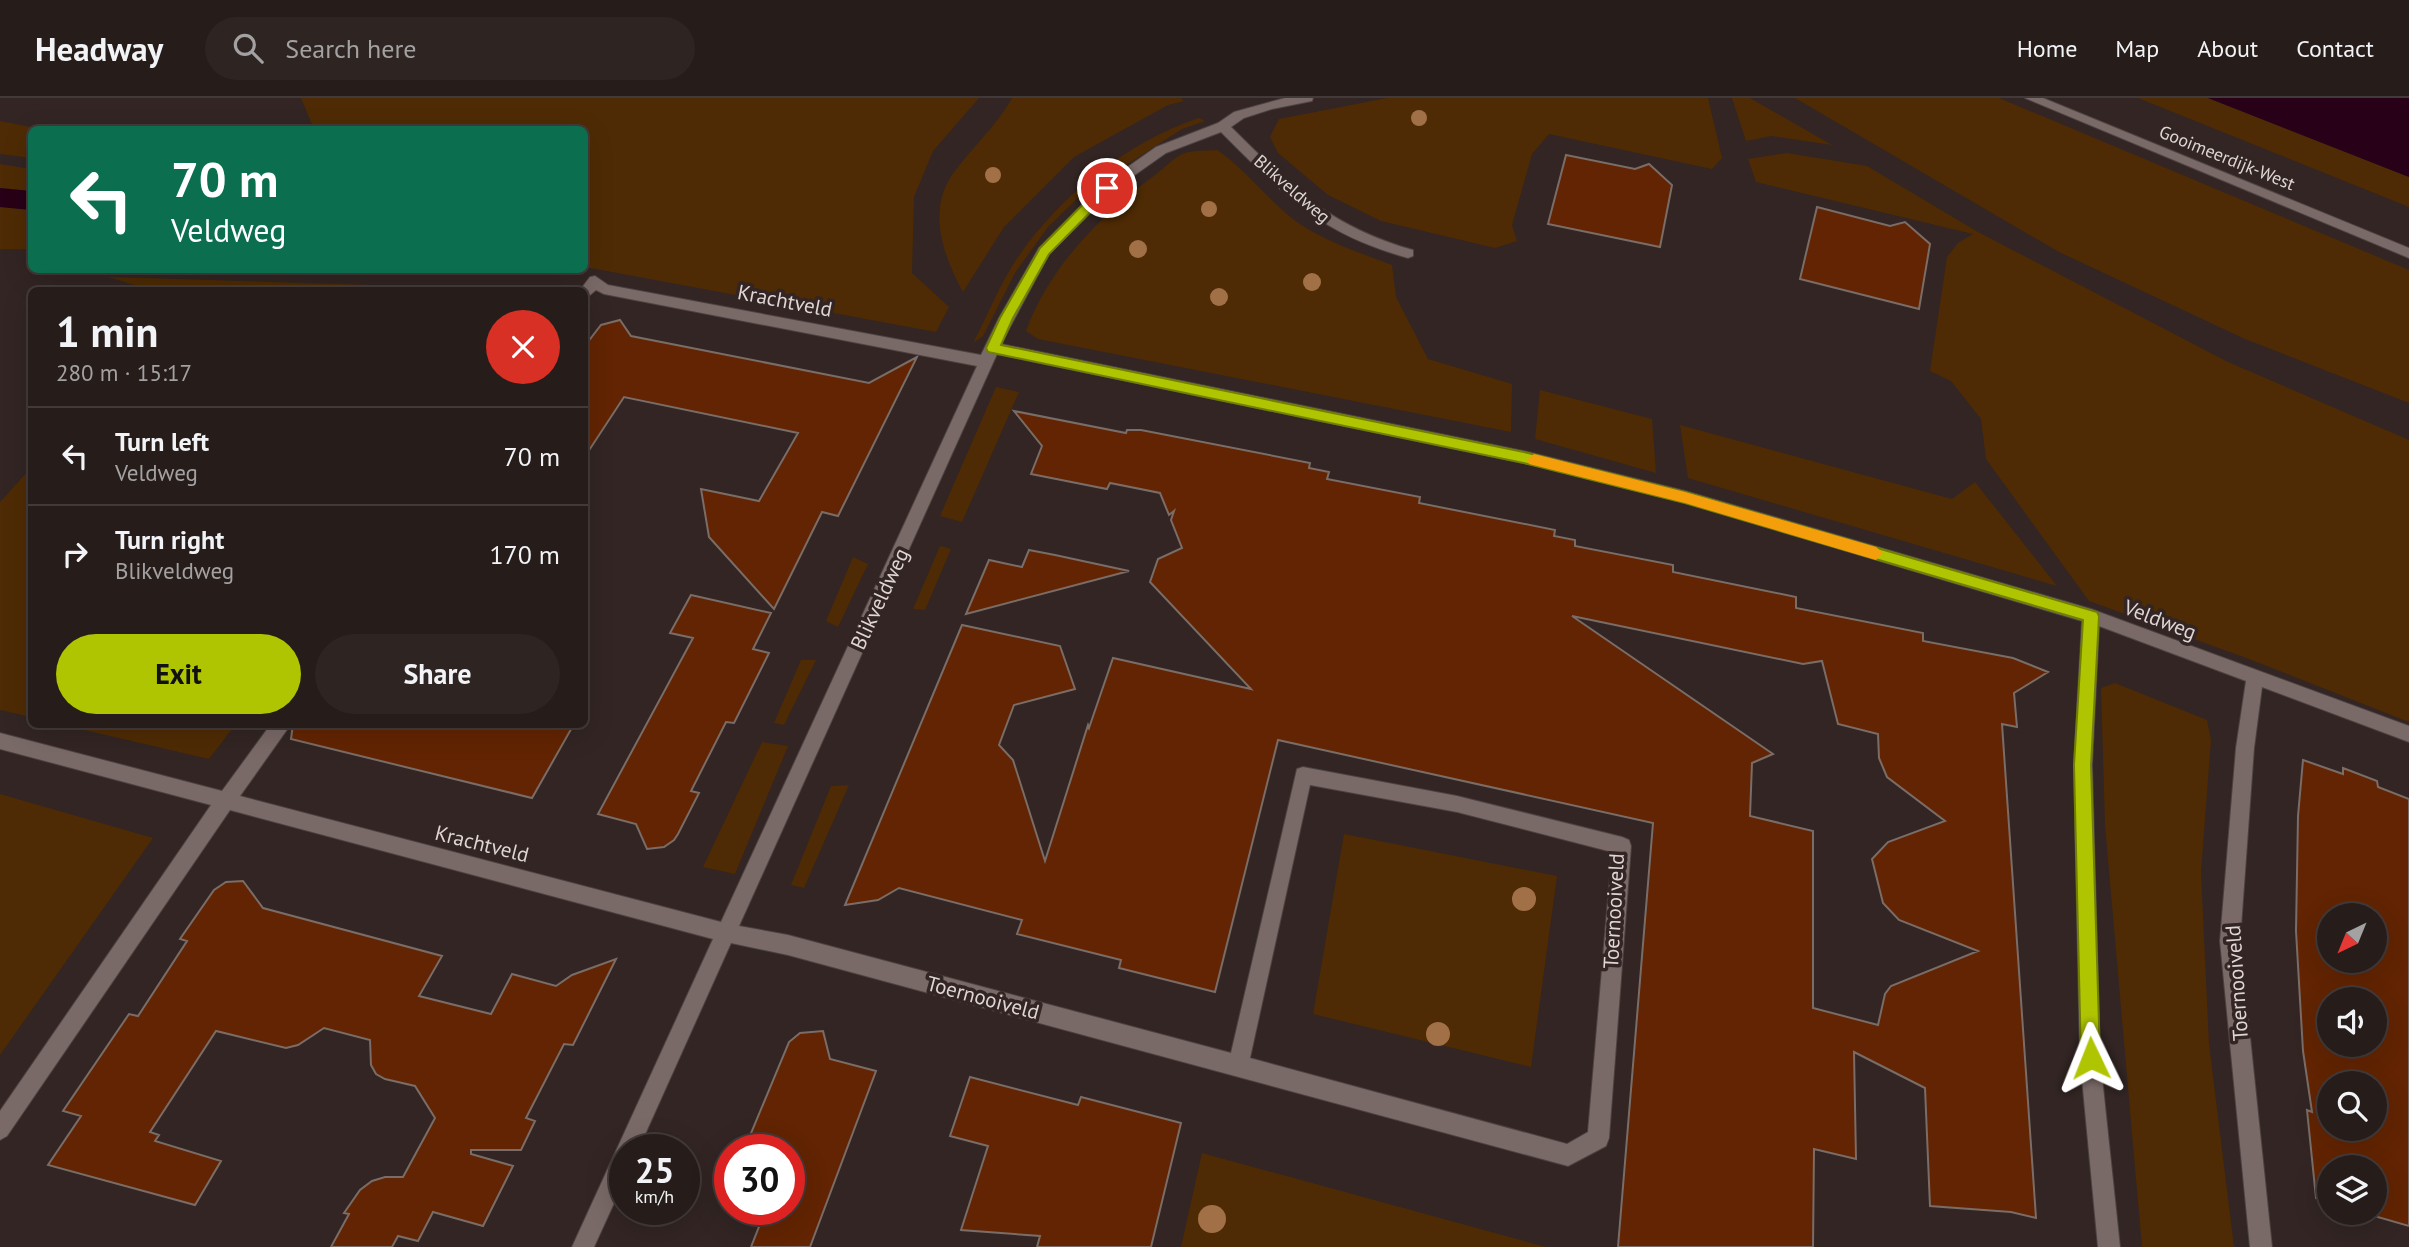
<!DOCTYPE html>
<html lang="en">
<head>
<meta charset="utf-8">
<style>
	:root { --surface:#261c1a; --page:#2e2523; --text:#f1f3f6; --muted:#a4a1a2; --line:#423a39; --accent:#b0c501 }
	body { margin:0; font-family:"PT Sans",sans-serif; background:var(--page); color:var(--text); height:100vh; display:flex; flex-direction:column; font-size:26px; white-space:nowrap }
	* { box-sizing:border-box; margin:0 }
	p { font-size:23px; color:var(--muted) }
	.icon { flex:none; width:38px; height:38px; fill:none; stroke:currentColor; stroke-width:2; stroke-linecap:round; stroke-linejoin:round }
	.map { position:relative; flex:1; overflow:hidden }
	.sheet { position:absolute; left:28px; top:189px; width:560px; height:441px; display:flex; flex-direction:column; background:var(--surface); border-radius:10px; box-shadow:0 7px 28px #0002,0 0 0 2px var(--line) }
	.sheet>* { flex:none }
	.top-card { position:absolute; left:28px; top:28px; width:560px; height:147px; border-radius:10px; box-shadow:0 7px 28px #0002,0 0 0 2px var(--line); background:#0b6e4f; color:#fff; overflow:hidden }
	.needle { width:46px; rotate:223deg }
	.tools { position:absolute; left:2317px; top:805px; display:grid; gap:14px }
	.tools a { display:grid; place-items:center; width:70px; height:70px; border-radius:50%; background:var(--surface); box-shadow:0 7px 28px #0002,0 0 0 2px var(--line); font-size:35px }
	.speed { position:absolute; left:609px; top:1036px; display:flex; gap:14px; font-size:35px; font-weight:700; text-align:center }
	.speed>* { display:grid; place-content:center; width:91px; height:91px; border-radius:50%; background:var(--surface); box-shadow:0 7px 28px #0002,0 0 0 2px var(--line); line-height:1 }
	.speed small { font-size:18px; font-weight:400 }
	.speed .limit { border:10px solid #d22; background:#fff; color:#111 }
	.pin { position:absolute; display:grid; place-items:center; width:60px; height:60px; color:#fff; margin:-30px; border:4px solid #fff; border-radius:50%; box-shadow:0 2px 7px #0007 }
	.me { position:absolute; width:77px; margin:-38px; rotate:358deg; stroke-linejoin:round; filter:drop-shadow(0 0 5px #0008) }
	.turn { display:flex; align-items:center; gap:24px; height:147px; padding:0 28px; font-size:32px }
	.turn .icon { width:91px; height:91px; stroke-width:2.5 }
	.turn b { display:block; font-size:49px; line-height:60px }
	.round { display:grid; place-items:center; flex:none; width:74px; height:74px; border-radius:37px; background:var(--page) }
	.summary { display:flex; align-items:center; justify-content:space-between; height:119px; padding:0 28px }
	h1 { font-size:42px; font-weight:800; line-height:52px }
	.cta { display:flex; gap:14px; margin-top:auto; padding:14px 28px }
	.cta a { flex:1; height:80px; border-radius:42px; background:var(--accent); color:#111; font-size:28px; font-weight:800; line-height:80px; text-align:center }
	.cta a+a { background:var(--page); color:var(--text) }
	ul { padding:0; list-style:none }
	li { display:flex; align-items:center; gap:21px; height:98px; padding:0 28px; border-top:2px solid var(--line) }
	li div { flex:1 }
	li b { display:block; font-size:26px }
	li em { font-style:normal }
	header { display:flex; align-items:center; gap:42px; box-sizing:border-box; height:98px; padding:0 35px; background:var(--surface); border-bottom:2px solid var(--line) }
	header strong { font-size:33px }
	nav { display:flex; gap:38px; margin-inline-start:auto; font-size:24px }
	.search { width:490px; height:63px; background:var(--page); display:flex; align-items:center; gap:18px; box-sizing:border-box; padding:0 24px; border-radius:38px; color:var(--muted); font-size:26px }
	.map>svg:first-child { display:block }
	.green { fill:#4e2b04 }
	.water { fill:#280017 }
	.building { fill:#622402; stroke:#7a6c66; stroke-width:2; fill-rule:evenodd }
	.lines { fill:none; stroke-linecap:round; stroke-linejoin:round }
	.street-casing { stroke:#4c4241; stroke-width:2 }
	.secondary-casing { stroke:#4c4241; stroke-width:2 }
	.street { fill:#796967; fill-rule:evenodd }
	.secondary { fill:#796967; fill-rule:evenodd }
	.tree { fill:#a17047 }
	.route { fill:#b0c501; stroke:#728001; stroke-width:2 }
	.slow { fill:#f59e0b }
	.labels { text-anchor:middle; stroke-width:7; stroke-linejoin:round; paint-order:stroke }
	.far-street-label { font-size:18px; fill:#ded5d4; stroke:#322523 }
	.street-label { font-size:21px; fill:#ded5d4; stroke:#322523 }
</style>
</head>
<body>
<header>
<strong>Headway</strong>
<div class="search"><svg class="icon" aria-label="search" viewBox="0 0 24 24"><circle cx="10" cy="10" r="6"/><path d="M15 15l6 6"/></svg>Search here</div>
<nav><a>Home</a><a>Map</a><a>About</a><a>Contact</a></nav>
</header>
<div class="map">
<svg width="2409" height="1149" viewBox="0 0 2409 1149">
	<rect width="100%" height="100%" fill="#322523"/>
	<path class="green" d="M 301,0 L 979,0 L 933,53 L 914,99 L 912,175 L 949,209 L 936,234 L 585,169 L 584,32 L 314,31 Z
		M 1012,0 L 1181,0 L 1184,3 L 1168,7 L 1074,59 L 1004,129 L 963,194 C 944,160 927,113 952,77 C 971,50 996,29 1012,0 Z
		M 1387,0 L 1708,0 L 1722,60 L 1712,71 L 1549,36 L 1532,56 L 1512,127 L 1517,143 L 1495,150 L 1381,123 L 1328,97 L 1278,55 L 1270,39 L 1279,21 Z
		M 1732,0 L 1750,0 L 1832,47 L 1771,38 L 1746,43 Z
		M 1795,0 L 1999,0 L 2409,172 L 2409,305 L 2245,241 L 2059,154 Z
		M 2138,0 L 2208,0 L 2409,79 L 2409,109 Z
		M 1199,20 L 1205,23 L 1182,31 L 1083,95 L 1048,129 L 1015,175 L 983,238 L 973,245 C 988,217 1000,185 1018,159 C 1061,97 1127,44 1199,20 Z
		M 0,23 L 40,31 L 32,32 L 31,60 L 0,56 Z
		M 1217,52 C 1245,71 1264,97 1289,118 C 1319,142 1356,153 1392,167 L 1396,199 L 1428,261 L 1512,286 L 1511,334 L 1038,241 L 1026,233 C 1050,167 1103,115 1159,74 C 1166,68 1176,58 1185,55 C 1194,52 1207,53 1217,52 Z
		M 1787,55 L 1867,68 L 1978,134 L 2228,264 L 2409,342 L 2409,624 L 2249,561 L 2089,503 L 1986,361 L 1981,321 L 1951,283 L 1930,273 L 1947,159 L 1958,145 L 1973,136 L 1756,84 L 1748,61 Z
		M 0,66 L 31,71 L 31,93 L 0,90 Z
		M 0,109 L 31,112 L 31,151 L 0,151 Z
		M 109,179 L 531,192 L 150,192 Z
		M 996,289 L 1019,294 L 962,424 L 940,418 Z
		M 1540,292 L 1652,321 L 1656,375 L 1535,341 Z
		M 1680,327 L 1952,401 L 1975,384 L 2057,488 L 1688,380 Z
		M 31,370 L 31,619 L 0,612 L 0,404 Z
		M 940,448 L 951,451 L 925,512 L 913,511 Z
		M 853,459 L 868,466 L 838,529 L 826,523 Z
		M 801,562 L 816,562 L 784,627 L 774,625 Z
		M 2115,585 L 2207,622 L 2211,642 L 2201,774 L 2209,946 L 2234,1149 L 2142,1149 L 2105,727 L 2101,590 Z
		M 63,627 L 235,627 L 209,661 Z
		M 762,644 L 788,648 L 735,776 L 703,769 Z
		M 849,687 L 804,790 L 791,787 L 831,688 Z
		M 0,696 L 153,740 L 0,957 Z
		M 1344,736 L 1557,778 L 1531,969 L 1313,916 Z
		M 1202,1055 L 1546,1149 L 1181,1149 Z"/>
	<path class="water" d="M 2208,0 L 2409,0 L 2409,79 Z
		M 0,90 L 31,93 L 31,112 L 0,109 Z"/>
	<path class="building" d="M 1566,57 L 1635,71 L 1649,66 L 1672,87 L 1660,149 L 1548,126 Z
		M 1817,109 L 1890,128 L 1905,124 L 1930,146 L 1919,211 L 1800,181 Z
		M 620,222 L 631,238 L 869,285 L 917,259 L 838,418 L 822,414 L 774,511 L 709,439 L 701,391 L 759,403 L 798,335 L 624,299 L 584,360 L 584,249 L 601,227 Z
		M 1014,313 L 1126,335 L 1127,332 L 1141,332 L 1310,365 L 1309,370 L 1329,374 L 1327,381 L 1420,399 L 1419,405 L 1555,432 L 1554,438 L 1575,442 L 1575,448 L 1673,467 L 1673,474 L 1796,499 L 1796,510 L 1923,535 L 1923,543 L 2013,560 L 2048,574 L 2014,595 L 2017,629 L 2002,626 L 2036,1120 L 2011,1114 L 1930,1108 L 1925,990 L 1854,954 L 1856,1061 L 1814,1051 L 1813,1149 L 1618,1149 L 1653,725 L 1278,642 L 1215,894 L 1119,870 L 1121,862 L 1017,836 L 1022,822 L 899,790 L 878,802 L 845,807 L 962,527 L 1060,548 L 1075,591 L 1014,607 L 999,647 L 1013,662 L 1045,763 L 1088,627 L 1089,630 L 1113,560 L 1251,591 L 1150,484 L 1158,461 L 1182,450 L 1171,422 L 1174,413 L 1169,417 L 1160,395 L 1110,385 L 1107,391 L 1031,376 L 1042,348 ZM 1572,518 L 1803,566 L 1822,563 L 1838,626 L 1878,636 L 1879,660 L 1887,679 L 1945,723 L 1888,744 L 1872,761 L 1883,805 L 1899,822 L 1978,853 L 1891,888 L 1885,896 L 1878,927 L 1813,910 L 1813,733 L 1750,718 L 1752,665 L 1773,656 Z
		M 1029,452 L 1055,457 L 1129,473 L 966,516 L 989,462 L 1022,469 Z
		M 691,497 L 771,515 L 753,551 L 769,555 L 734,625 L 726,624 L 691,693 L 699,695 L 678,736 L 674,742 L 664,749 L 647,751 L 636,726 L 598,716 L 693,540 L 670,535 Z
		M 293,626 L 574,626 L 532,700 L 291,641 Z
		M 2303,662 L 2343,676 L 2343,670 L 2377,683 L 2378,689 L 2409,701 L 2409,1128 L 2364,1115 L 2375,1115 L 2375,1069 L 2329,1069 L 2329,1104 L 2316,1100 L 2307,1012 L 2312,1014 L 2303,953 L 2296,833 L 2298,718 ZM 2329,817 L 2375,817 L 2375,863 L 2329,863 ZM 2329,901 L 2375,901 L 2375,947 L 2329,947 ZM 2329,985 L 2375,985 L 2375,1031 L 2329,1031 Z
		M 243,783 L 263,810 L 442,858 L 419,898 L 491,916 L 512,876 L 556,888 L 572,877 L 616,861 L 573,947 L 564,946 L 526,1020 L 535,1023 L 521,1052 L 471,1052 L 471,1056 L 513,1068 L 483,1128 L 433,1114 L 418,1143 L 398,1138 L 392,1149 L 331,1149 L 349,1116 L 344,1115 L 360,1092 L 372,1083 L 385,1079 L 403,1079 L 435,1020 L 415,988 L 385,981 L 376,976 L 371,967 L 370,942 L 324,930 L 298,947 L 286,950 L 216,933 L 150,1034 L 159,1037 L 155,1043 L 221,1063 L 195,1107 L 48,1067 L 81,1018 L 63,1013 L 129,916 L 138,918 L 187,843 L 180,841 L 214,792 L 226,784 Z
		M 823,933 L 830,961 L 876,973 L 810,1149 L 751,1149 L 766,1111 L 789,1111 L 791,1052 L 744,1052 L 789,944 L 800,935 Z
		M 970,979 L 1078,1007 L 1081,999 L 1181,1025 L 1151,1149 L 1037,1149 L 1040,1138 L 961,1132 L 988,1048 L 950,1038 Z"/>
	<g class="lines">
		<defs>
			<path id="street" d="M 1285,0 L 1313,0 L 1312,3 L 1272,11 L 1244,20 L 1231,29 C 1293,90 1327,127 1413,152 L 1413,158 L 1408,160 C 1318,135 1284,97 1221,34 L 1166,55 L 1112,93 L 1049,156 L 1001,246 L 1528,354 L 1685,393 L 2091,511 L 2409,628 L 2409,644 L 2262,589 L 2254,650 L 2240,843 L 2272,1149 L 2250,1149 L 2220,843 L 2236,650 L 2246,583 L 2099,528 L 2092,667 L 2100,960 L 2120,1149 L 2098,1149 L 2080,960 L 2074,667 L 2082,523 L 1685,405 L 1528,366 L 997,256 L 739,828 L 788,837 L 1231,955 L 1297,671 L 1303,669 L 1457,698 L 1622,739 L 1629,742 L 1631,748 L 1609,1040 L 1606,1048 L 1568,1068 L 788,857 L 731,845 L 638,1052 L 625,1052 L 625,1081 L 594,1149 L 572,1149 L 713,841 L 230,712 L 7,1038 L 0,1042 L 0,1013 L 211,707 L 0,651 L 0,635 L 222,693 L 271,626 L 291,626 L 240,698 L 721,824 L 977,268 L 604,196 L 596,192 L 584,202 L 584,192 L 580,192 L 590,179 L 595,178 L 608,187 L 981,257 L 999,220 L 1039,150 L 1102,87 L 1156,49 L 1218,25 L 1234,14 ZM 1310,687 L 1457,714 L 1612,754 L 1588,1034 L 1567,1046 L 1250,960 Z"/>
			<path id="secondary" d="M 2025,0 L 2043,0 L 2409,150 L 2409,160 Z"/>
		</defs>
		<use href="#street" class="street-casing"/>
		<use href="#secondary" class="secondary-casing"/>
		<use href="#street" class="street"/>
		<use href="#secondary" class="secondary"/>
	</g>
	<g class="tree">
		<circle cx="1419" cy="20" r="8"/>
		<circle cx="993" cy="77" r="8"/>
		<circle cx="1209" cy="111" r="8"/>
		<circle cx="1138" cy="151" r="9"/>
		<circle cx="1312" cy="184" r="9"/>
		<circle cx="1219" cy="199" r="9"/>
		<circle cx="1524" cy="801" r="12"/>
		<circle cx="1438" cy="936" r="12"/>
		<circle cx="1212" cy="1121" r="14"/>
	</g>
	<path class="route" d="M 1107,86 L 1113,90 L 1111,93 L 1049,156 L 1013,220 L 1001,247 L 1528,355 L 1685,394 L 2097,514 L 2099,518 L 2091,667 L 2100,960 L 2097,966 L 2091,969 L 2084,966 L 2081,960 L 2074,667 L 2083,522 L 1685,405 L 1528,366 L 988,254 L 986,250 L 1000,220 L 1040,150 L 1102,87 Z"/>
	<path class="slow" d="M 1534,356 L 1685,394 L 1876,449 L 1883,455 L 1876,462 L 1685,405 L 1529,366 L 1527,362 Z"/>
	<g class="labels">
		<g class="far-street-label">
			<text transform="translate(2227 60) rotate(22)" y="6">Gooimeerdijk-West</text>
			<text transform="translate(1292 91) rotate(41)" y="6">Blikveldweg</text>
		</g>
		<g class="street-label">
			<text transform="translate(785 203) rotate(11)" y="7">Krachtveld</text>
			<text transform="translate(880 501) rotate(-65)" y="7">Blikveldweg</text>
			<text transform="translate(2160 522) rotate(21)" y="7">Veldweg</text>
			<text transform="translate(482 746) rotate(14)" y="7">Krachtveld</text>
			<text transform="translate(1614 813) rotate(-87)" y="7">Toernooiveld</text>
			<text transform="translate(2237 885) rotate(-94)" y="7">Toernooiveld</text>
			<text transform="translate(983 900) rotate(15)" y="7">Toernooiveld</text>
		</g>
	</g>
</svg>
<div class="tools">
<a><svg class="needle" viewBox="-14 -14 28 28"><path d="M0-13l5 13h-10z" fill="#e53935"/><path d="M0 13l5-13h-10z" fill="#a4a1a2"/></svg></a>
<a><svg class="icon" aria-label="sound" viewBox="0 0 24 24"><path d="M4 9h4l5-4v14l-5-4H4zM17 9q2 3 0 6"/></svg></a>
<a><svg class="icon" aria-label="search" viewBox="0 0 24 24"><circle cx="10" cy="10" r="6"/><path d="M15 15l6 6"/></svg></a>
<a><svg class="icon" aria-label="layers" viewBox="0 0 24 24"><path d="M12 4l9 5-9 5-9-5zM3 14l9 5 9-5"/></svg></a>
</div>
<div class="speed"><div>25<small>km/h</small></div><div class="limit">30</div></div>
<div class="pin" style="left:1107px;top:90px;background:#d93025"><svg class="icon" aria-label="arrive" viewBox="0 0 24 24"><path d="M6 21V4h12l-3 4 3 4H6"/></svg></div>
<svg class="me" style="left:2091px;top:960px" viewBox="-20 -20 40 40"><path d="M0-17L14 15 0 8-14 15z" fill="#b0c501" stroke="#fff" stroke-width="4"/></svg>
<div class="top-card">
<div class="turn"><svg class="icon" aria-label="left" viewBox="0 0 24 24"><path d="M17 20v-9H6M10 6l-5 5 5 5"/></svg><div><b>70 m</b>Veldweg</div></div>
</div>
<section class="sheet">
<div class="summary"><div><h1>1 min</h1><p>280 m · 15:17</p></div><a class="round" style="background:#d93025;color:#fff"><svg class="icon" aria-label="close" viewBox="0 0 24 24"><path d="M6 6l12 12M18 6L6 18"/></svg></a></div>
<ul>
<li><svg class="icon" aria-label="left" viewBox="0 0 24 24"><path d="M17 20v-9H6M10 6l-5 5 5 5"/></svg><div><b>Turn left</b><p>Veldweg</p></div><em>70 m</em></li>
<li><svg class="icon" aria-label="right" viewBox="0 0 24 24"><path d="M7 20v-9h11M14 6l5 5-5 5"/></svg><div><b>Turn right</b><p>Blikveldweg</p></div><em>170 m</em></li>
</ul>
<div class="cta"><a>Exit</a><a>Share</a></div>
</section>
</div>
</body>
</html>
